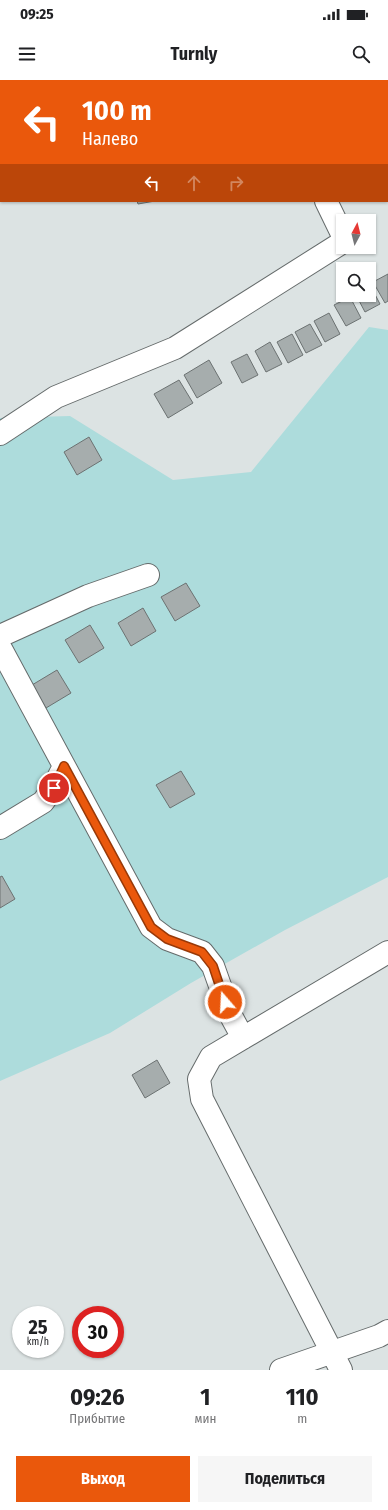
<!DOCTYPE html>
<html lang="ru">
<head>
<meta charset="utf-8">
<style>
	:root { --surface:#fff; --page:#f6f6f6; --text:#202124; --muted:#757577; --accent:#ea580c }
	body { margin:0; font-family:"Fira Sans Condensed",sans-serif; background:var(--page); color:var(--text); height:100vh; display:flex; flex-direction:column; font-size:15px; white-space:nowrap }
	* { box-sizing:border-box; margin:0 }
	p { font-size:13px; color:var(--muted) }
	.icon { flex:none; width:22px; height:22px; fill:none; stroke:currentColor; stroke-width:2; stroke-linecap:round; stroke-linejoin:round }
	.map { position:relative; height:1290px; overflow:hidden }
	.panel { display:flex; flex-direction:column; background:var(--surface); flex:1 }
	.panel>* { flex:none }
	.guide { position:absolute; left:0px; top:0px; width:388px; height:122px; box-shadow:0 1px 3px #0004; background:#ea580c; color:#fff; overflow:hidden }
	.needle { width:26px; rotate:7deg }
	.tools { position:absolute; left:336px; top:134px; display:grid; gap:8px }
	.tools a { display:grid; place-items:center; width:40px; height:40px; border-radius:0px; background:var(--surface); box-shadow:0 1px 3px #0004; font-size:20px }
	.speed { position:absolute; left:12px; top:1226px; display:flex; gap:8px; font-size:20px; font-weight:700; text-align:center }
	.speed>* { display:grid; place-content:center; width:52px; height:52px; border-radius:50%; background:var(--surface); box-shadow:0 1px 3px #0004; line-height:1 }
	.speed small { font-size:10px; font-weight:400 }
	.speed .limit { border:6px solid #d22; background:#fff; color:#111 }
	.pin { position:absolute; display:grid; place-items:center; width:34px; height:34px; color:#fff; margin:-17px; border:2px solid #fff; border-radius:50%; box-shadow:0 1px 4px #0007 }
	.me { position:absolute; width:44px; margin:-22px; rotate:341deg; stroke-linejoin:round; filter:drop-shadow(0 0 3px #0008) }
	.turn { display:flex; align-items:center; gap:14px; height:84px; padding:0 16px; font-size:18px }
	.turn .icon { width:52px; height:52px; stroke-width:2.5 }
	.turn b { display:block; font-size:28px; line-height:34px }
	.lanes { display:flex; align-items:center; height:38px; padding:0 16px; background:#0003; justify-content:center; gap:20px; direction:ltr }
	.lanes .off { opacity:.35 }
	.eta { display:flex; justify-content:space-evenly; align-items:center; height:68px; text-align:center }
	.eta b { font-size:24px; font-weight:700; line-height:28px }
	.primary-button { display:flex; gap:8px; margin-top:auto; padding:8px 16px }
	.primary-button a { flex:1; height:46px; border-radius:0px; background:var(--accent); color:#fff; font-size:16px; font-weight:700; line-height:46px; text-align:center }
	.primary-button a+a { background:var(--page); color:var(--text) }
	.status { display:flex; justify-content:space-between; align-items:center; height:28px; padding:0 20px; background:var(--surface); direction:ltr }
	.status svg { height:11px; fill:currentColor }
	header { display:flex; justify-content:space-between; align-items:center; height:52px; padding:0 16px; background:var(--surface); font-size:18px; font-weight:700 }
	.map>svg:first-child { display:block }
	.green { fill:#addcdc }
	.building { fill:#a6adad; stroke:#6c7272 }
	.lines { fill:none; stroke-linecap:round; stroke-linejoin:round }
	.minor-casing { stroke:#656b6b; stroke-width:24 }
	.minor { stroke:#fff; stroke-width:22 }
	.route-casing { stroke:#983908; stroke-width:10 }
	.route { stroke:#ea580c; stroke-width:7 }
</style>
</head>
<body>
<div class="status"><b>09:25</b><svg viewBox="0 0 49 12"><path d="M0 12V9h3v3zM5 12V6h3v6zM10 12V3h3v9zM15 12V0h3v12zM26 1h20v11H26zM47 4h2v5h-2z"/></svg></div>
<header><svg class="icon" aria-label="menu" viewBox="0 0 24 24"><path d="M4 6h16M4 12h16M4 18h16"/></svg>Turnly<svg class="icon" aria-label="search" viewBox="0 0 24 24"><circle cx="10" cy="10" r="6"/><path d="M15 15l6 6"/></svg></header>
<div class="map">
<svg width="388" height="1290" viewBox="0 0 388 1290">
	<rect width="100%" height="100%" fill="#dce3e3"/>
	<path class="green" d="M 369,247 L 388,250 L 388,797 L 285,850 L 191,903 L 110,953 L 0,1001 L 0,338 L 70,336 L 173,400 L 251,392 Z"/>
	<path class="building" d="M 0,53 L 1,53 L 0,94 Z
		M 137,121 L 155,121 L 138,124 Z
		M 388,194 L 388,221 L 385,223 L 373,202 Z
		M 369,203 L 380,224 L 365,232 L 356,215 L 369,215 Z
		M 350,217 L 361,238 L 346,246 L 334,225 Z
		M 329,233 L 340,254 L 325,262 L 314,241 Z
		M 310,244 L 322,265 L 306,273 L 295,252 Z
		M 292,254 L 303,275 L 288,283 L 277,262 Z
		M 270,262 L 282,284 L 266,292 L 255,271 Z
		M 247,274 L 258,295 L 242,303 L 231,282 Z
		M 209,280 L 222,303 L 197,318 L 184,295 Z
		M 179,300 L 193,323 L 168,338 L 154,314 Z
		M 89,357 L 102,380 L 77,395 L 64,372 Z
		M 186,503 L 200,526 L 175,541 L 161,517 Z
		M 143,528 L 156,551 L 131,566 L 118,543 Z
		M 90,545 L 104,568 L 79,583 L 65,560 Z
		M 57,590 L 71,613 L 46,628 L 32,605 Z
		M 181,691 L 195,714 L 170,728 L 156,705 Z
		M 2,796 L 15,819 L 0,828 L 0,797 Z
		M 157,980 L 170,1003 L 145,1018 L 132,995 Z"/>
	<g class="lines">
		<defs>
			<path id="minor" d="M 272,0 L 272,1
				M 10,1 L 16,0
				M 326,121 L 343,156
				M 0,354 L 56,317 L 175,268 L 343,162
				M 0,556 L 88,516 L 148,495
				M 0,567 L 151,847 L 167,859 L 202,872 L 213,886 L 230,934 L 243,958
				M 0,748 L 43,722 L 53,708 L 64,686
				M 281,1290 L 379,1256 L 388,1251
				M 341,1290 L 202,1019 L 199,999 L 211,977 L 388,872"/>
		</defs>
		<use href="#minor" class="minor-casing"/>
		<use href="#minor" class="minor"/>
	</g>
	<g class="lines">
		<defs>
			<path id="route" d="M 54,708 L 64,686 L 151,847 L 167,859 L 202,872 L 213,886 L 225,922"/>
		</defs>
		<use href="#route" class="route-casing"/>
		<use href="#route" class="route"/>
	</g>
</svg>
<div class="tools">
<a><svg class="needle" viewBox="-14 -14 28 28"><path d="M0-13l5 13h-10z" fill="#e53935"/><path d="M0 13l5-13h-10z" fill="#757577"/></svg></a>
<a><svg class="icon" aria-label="search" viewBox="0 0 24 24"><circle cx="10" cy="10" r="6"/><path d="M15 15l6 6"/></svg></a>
</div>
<div class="speed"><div>25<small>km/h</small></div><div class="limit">30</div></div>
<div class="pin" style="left:54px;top:708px;background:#d93025"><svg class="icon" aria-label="arrive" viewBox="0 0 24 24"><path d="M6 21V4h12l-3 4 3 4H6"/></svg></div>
<svg class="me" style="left:225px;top:922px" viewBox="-20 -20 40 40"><circle r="17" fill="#ea580c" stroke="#fff" stroke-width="3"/><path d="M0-11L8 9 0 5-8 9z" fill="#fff"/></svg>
<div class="guide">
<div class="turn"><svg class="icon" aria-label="left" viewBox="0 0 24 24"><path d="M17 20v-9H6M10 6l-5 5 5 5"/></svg><div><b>100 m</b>Налево</div></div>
<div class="lanes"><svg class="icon" aria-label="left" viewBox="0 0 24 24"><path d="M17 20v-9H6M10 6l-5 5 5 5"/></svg><svg class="icon off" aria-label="ahead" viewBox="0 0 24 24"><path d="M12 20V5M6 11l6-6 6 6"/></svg><svg class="icon off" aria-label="right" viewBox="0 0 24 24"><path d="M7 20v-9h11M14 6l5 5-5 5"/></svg></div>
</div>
</div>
<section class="panel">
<div class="eta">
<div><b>09:26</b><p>Прибытие</p></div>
<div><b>1</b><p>мин</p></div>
<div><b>110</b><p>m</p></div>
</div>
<div class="primary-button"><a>Выход</a><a>Поделиться</a></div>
</section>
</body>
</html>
